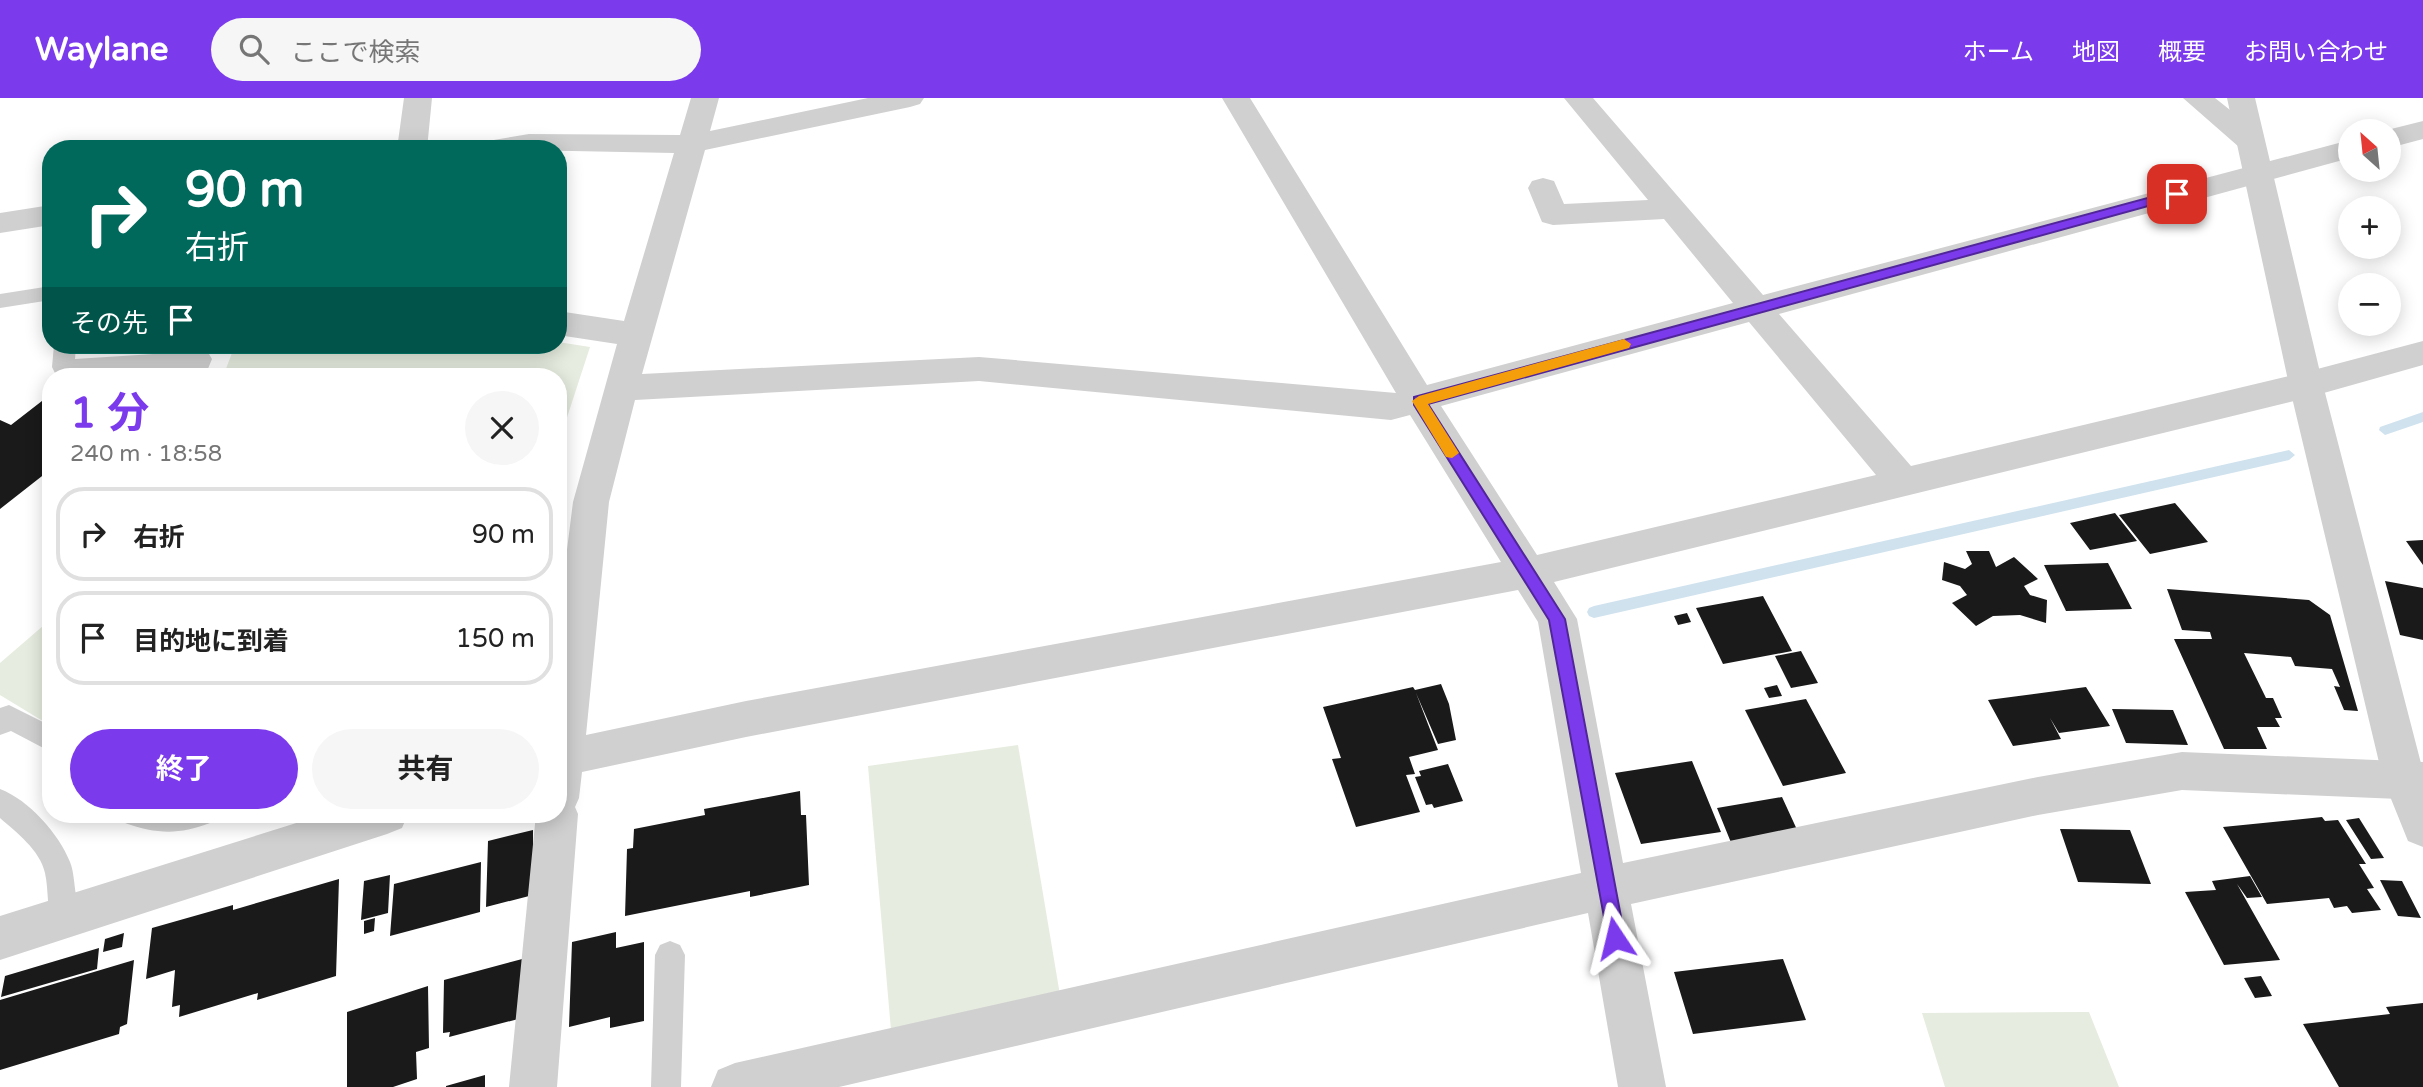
<!DOCTYPE html>
<html lang="ja">
<head>
<meta charset="utf-8">
<style>
	:root { --surface:#fff; --page:#f6f6f6; --text:#222; --muted:#767676; --line:#e0e0e0; --accent:#7c3aed }
	body { margin:0; font-family:"Varela Round","Noto Sans JP",sans-serif; background:var(--page); color:var(--text); height:100vh; display:flex; flex-direction:column; font-size:26px; white-space:nowrap }
	* { box-sizing:border-box; margin:0 }
	p { font-size:23px; color:var(--muted) }
	.icon { flex:none; width:38px; height:38px; fill:none; stroke:currentColor; stroke-width:2; stroke-linecap:round; stroke-linejoin:round }
	.map { position:relative; flex:1; overflow:hidden }
	.side { position:absolute; left:42px; top:270px; width:525px; height:455px; display:flex; flex-direction:column; background:var(--surface); border-radius:28px; box-shadow:0 4px 18px #0003 }
	.side>* { flex:none }
	.top-card { position:absolute; left:42px; top:42px; width:525px; height:214px; border-radius:28px; box-shadow:0 4px 18px #0003; background:#00695c; color:#fff; overflow:hidden }
	.needle { width:46px; rotate:333deg }
	.buttons { position:absolute; left:2338px; top:21px; display:grid; gap:14px }
	.buttons a { display:grid; place-items:center; width:63px; height:63px; border-radius:50%; background:var(--surface); box-shadow:0 4px 18px #0003; font-size:35px }
	.pin { position:absolute; display:grid; place-items:center; width:60px; height:60px; color:#fff; margin:-30px; border-radius:14px; box-shadow:0 4px 10px #0006 }
	.me { position:absolute; width:77px; margin:-38px; rotate:350deg; stroke-linejoin:round; filter:drop-shadow(0 0 5px #0008) }
	.turn { display:flex; align-items:center; gap:24px; height:147px; padding:0 28px; font-size:32px }
	.turn .icon { width:91px; height:91px; stroke-width:2.5 }
	.turn b { display:block; font-size:49px; line-height:60px }
	.then { display:flex; align-items:center; height:66px; padding:0 28px; background:#0003; gap:14px; font-size:26px }
	.round { display:grid; place-items:center; flex:none; width:74px; height:74px; border-radius:37px; background:var(--page) }
	.headline { display:flex; align-items:center; justify-content:space-between; height:119px; padding:0 28px }
	h1 { font-size:42px; font-weight:700; line-height:52px; color:var(--accent) }
	.cta { display:flex; gap:14px; margin-top:auto; padding:14px 28px }
	.cta a { flex:1; height:80px; border-radius:42px; background:var(--accent); color:#fff; font-size:28px; font-weight:700; line-height:80px; text-align:center }
	.cta a+a { background:var(--page); color:var(--text) }
	ul { padding:0; list-style:none }
	li { display:flex; align-items:center; gap:21px; height:94px; margin:0 14px 10px; padding:0 14px; border:4px solid var(--line); border-radius:28px }
	li div { flex:1 }
	li b { display:block; font-size:26px }
	li em { font-style:normal }
	header { display:flex; align-items:center; gap:42px; box-sizing:border-box; height:98px; padding:0 35px; background:var(--accent); color:#fff }
	header strong { font-size:33px }
	nav { display:flex; gap:38px; margin-inline-start:auto; font-size:24px }
	.search { width:490px; height:63px; background:var(--page); display:flex; align-items:center; gap:18px; box-sizing:border-box; padding:0 24px; border-radius:38px; color:var(--muted); font-size:26px }
	.map>svg:first-child { display:block }
	.green { fill:#e6ecdf }
	.lines { fill:none; stroke-linecap:round; stroke-linejoin:round }
	.stream { fill:#cfe2ee; fill-rule:evenodd }
	.building { fill:#1a1a1a }
	.service { fill:#d0d0d0; fill-rule:evenodd }
	.minor { fill:#d0d0d0; fill-rule:evenodd }
	.tertiary { fill:#d0d0d0; fill-rule:evenodd }
	.route { fill:#7c3aed; stroke:#51269a; stroke-width:2 }
	.slow { fill:#f59e0b }
</style>
</head>
<body>
<header>
<strong>Waylane</strong>
<div class="search"><svg class="icon" aria-label="search" viewBox="0 0 24 24"><circle cx="10" cy="10" r="6"/><path d="M15 15l6 6"/></svg>ここで検索</div>
<nav><a>ホーム</a><a>地図</a><a>概要</a><a>お問い合わせ</a></nav>
</header>
<div class="map">
<svg width="2423" height="989" viewBox="0 0 2423 989">
	<rect width="100%" height="100%" fill="#fff"/>
	<path class="green" d="M 558,244 L 590,249 L 558,347 L 558,278 L 229,278 L 224,276 L 235,247 L 558,247 Z
		M 51,521 L 51,628 L 0,597 L 0,565 Z
		M 1018,647 L 1060,897 L 891,932 L 868,668 Z
		M 2089,914 L 2119,989 L 1945,989 L 1922,915 Z"/>
	<g class="lines">
		<path class="stream" d="M 2423,314 L 2423,324 L 2385,337 L 2379,332 L 2380,329 Z
			M 2289,352 L 2295,357 L 2289,362 L 1594,520 L 1589,518 L 1587,514 L 1589,510 L 1594,508 Z"/>
	</g>
	<path class="building" d="M 51,296 L 51,371 L 0,411 L 0,322 L 11,327 Z
		M 2175,405 L 2208,444 L 2150,456 L 2119,417 Z
		M 2115,415 L 2137,443 L 2090,452 L 2070,425 Z
		M 2423,442 L 2423,467 L 2406,443 Z
		M 1966,453 L 1989,453 L 1996,469 L 2014,459 L 2038,481 L 2024,488 L 2030,497 L 2047,502 L 2046,525 L 2020,517 L 1993,518 L 1976,528 L 1952,505 L 1967,497 L 1960,488 L 1942,482 L 1944,464 L 1965,471 L 1972,466 Z
		M 2108,465 L 2132,511 L 2066,513 L 2044,467 Z
		M 2385,483 L 2423,490 L 2423,542 L 2400,537 Z
		M 2167,491 L 2309,502 L 2330,517 L 2358,613 L 2344,612 L 2334,588 L 2340,589 L 2332,571 L 2295,568 L 2291,559 L 2244,555 L 2266,600 L 2273,600 L 2282,620 L 2275,620 L 2280,629 L 2257,629 L 2267,651 L 2224,651 L 2174,541 L 2212,541 L 2210,534 L 2182,532 Z
		M 1763,498 L 1792,553 L 1723,566 L 1696,510 Z
		M 1687,515 L 1691,524 L 1678,527 L 1674,518 Z
		M 1801,553 L 1818,585 L 1791,590 L 1775,558 Z
		M 1441,586 L 1449,606 L 1456,642 L 1438,646 L 1416,595 L 1438,652 L 1409,659 L 1415,676 L 1406,677 L 1420,714 L 1356,729 L 1332,661 L 1341,660 L 1323,609 L 1413,589 L 1415,592 Z
		M 1777,587 L 1782,598 L 1769,600 L 1764,590 Z
		M 2086,589 L 2110,628 L 2059,635 L 2050,620 L 2061,641 L 2013,648 L 1988,602 Z
		M 1806,601 L 1846,675 L 1783,688 L 1745,612 Z
		M 2112,611 L 2173,612 L 2188,647 L 2126,645 Z
		M 1692,663 L 1721,734 L 1641,746 L 1615,675 Z
		M 1448,666 L 1463,703 L 1434,710 L 1432,706 L 1426,707 L 1415,679 L 1421,678 L 1419,673 Z
		M 800,693 L 801,717 L 806,717 L 809,787 L 750,799 L 750,793 L 625,818 L 627,751 L 633,750 L 634,731 L 705,717 L 704,711 Z
		M 1782,699 L 1799,736 L 1732,747 L 1717,710 Z
		M 2322,719 L 2325,723 L 2338,722 L 2366,766 L 2359,766 L 2374,790 L 2367,791 L 2381,812 L 2352,815 L 2347,808 L 2334,810 L 2329,800 L 2267,806 L 2223,729 Z
		M 2359,720 L 2384,760 L 2371,761 L 2346,722 Z
		M 2060,731 L 2130,732 L 2151,786 L 2078,784 Z
		M 533,732 L 533,797 L 486,809 L 488,743 Z
		M 481,764 L 480,814 L 390,838 L 394,786 Z
		M 390,777 L 388,815 L 361,822 L 364,783 Z
		M 2250,778 L 2262,799 L 2247,800 L 2237,786 L 2280,862 L 2224,867 L 2185,794 L 2216,792 L 2212,783 Z
		M 339,781 L 336,878 L 257,902 L 258,895 L 179,919 L 180,907 L 172,909 L 175,872 L 146,881 L 152,830 L 233,807 L 233,812 Z
		M 2380,782 L 2402,783 L 2421,820 L 2398,818 Z
		M 375,820 L 374,833 L 364,836 L 364,823 Z
		M 616,834 L 616,850 L 644,844 L 644,923 L 610,930 L 610,919 L 569,929 L 572,844 Z
		M 124,835 L 122,849 L 103,854 L 105,841 Z
		M 99,850 L 97,871 L 1,899 L 5,878 Z
		M 526,860 L 522,920 L 449,939 L 450,934 L 443,935 L 444,882 Z
		M 1783,861 L 1806,922 L 1693,936 L 1674,874 Z
		M 134,862 L 127,926 L 120,929 L 119,936 L 0,972 L 0,902 Z
		M 2261,878 L 2272,898 L 2255,900 L 2244,880 Z
		M 428,888 L 429,950 L 416,954 L 417,981 L 393,989 L 347,989 L 347,914 Z
		M 2423,905 L 2423,989 L 2339,989 L 2303,926 L 2390,916 L 2386,909 Z
		M 485,977 L 485,989 L 446,989 L 446,988 Z"/>
	<g class="lines">
		<path class="service" d="M 51,188 L 51,202 L 0,210 L 0,196 Z
			M 54,247 L 76,247 L 75,261 L 201,253 L 209,256 L 212,261 L 205,278 L 183,278 L 187,270 L 63,277 L 55,275 L 52,269 Z
			M 9,607 L 51,628 L 51,654 L 11,633 L 0,637 L 0,610 Z
			M 0,691 C 29,702 59,736 70,764 C 74,774 74,786 76,797 C 77,809 79,817 74,829 L 64,833 L 54,829 C 46,811 49,793 45,775 C 40,752 16,734 0,720 Z
			M 121,716 L 214,716 L 210,725 C 179,737 156,736 125,725 Z
			M 670,843 L 680,847 L 685,857 L 681,989 L 651,989 L 655,857 L 660,847 Z"/>
		<path class="minor" d="M 404,0 L 432,0 L 427,51 L 397,51 Z
			M 691,0 L 719,0 L 710,33 L 868,0 L 924,0 L 920,6 L 910,9 L 705,52 L 642,276 L 979,259 L 1396,295 L 1222,0 L 1250,0 L 1427,287 L 1733,205 L 1664,121 L 1553,127 L 1542,124 L 1528,90 L 1532,83 L 1543,80 L 1554,83 L 1564,106 L 1648,102 L 1564,0 L 1593,0 L 1763,197 L 2350,42 L 2350,60 L 1779,216 L 1911,368 L 2306,274 L 2423,243 L 2423,267 L 2306,300 L 1554,484 L 1577,521 L 1623,765 L 2038,679 L 2182,654 L 2423,664 L 2423,702 L 2182,692 L 2038,717 L 1631,806 L 1666,989 L 1618,989 L 1588,815 L 839,989 L 711,989 L 718,972 L 735,965 L 1581,775 L 1538,524 L 1518,492 L 746,639 L 582,674 L 579,700 L 575,709 L 578,716 L 557,989 L 509,989 L 536,716 L 558,716 L 558,523 L 573,404 L 617,246 L 558,237 L 558,213 L 624,223 L 674,55 L 477,51 L 482,44 L 529,36 L 680,37 ZM 1749,224 L 1876,377 L 1537,457 L 1441,308 ZM 979,283 L 1391,322 L 1410,317 L 1501,464 L 746,603 L 586,637 L 609,404 L 635,302 Z
			M 2183,0 L 2215,0 L 2259,35 L 2264,42 L 2259,49 L 2249,51 L 2239,49 Z
			M 2423,23 L 2423,41 L 2389,50 L 2389,33 L 2383,33 Z
			M 51,107 L 51,127 L 0,135 L 0,115 Z
			M 325,716 L 408,716 L 402,730 L 387,736 L 0,862 L 0,818 Z"/>
		<path class="tertiary" d="M 2227,0 L 2255,0 L 2323,287 L 2423,673 L 2423,749 L 2408,743 L 2383,681 L 2289,287 Z"/>
	</g>
	<path class="route" d="M 2177,92 L 2181,94 L 2181,99 L 1428,306 L 1565,521 L 1625,840 L 1622,846 L 1615,849 L 1609,846 L 1549,522 L 1414,307 L 1414,299 Z"/>
	<path class="slow" d="M 1624,241 L 1631,246 L 1629,250 L 1428,306 L 1459,355 L 1452,360 L 1446,359 L 1412,303 L 1419,298 Z"/>
</svg>
<div class="buttons">
<a><svg class="needle" viewBox="-14 -14 28 28"><path d="M0-13l5 13h-10z" fill="#e53935"/><path d="M0 13l5-13h-10z" fill="#767676"/></svg></a>
<a>+</a>
<a>−</a>
</div>
<div class="pin" style="left:2177px;top:96px;background:#d93025"><svg class="icon" aria-label="arrive" viewBox="0 0 24 24"><path d="M6 21V4h12l-3 4 3 4H6"/></svg></div>
<svg class="me" style="left:1615px;top:840px" viewBox="-20 -20 40 40"><path d="M0-17L14 15 0 8-14 15z" fill="#7c3aed" stroke="#fff" stroke-width="4"/></svg>
<div class="top-card">
<div class="turn"><svg class="icon" aria-label="right" viewBox="0 0 24 24"><path d="M7 20v-9h11M14 6l5 5-5 5"/></svg><div><b>90 m</b>右折</div></div>
<div class="then">その先<svg class="icon" aria-label="arrive" viewBox="0 0 24 24"><path d="M6 21V4h12l-3 4 3 4H6"/></svg></div>
</div>
<section class="side">
<div class="headline"><div><h1>1 分</h1><p>240 m · 18:58</p></div><a class="round"><svg class="icon" aria-label="close" viewBox="0 0 24 24"><path d="M6 6l12 12M18 6L6 18"/></svg></a></div>
<ul>
<li><svg class="icon" aria-label="right" viewBox="0 0 24 24"><path d="M7 20v-9h11M14 6l5 5-5 5"/></svg><div><b>右折</b></div><em>90 m</em></li>
<li><svg class="icon" aria-label="arrive" viewBox="0 0 24 24"><path d="M6 21V4h12l-3 4 3 4H6"/></svg><div><b>目的地に到着</b></div><em>150 m</em></li>
</ul>
<div class="cta"><a>終了</a><a>共有</a></div>
</section>
</div>
</body>
</html>
